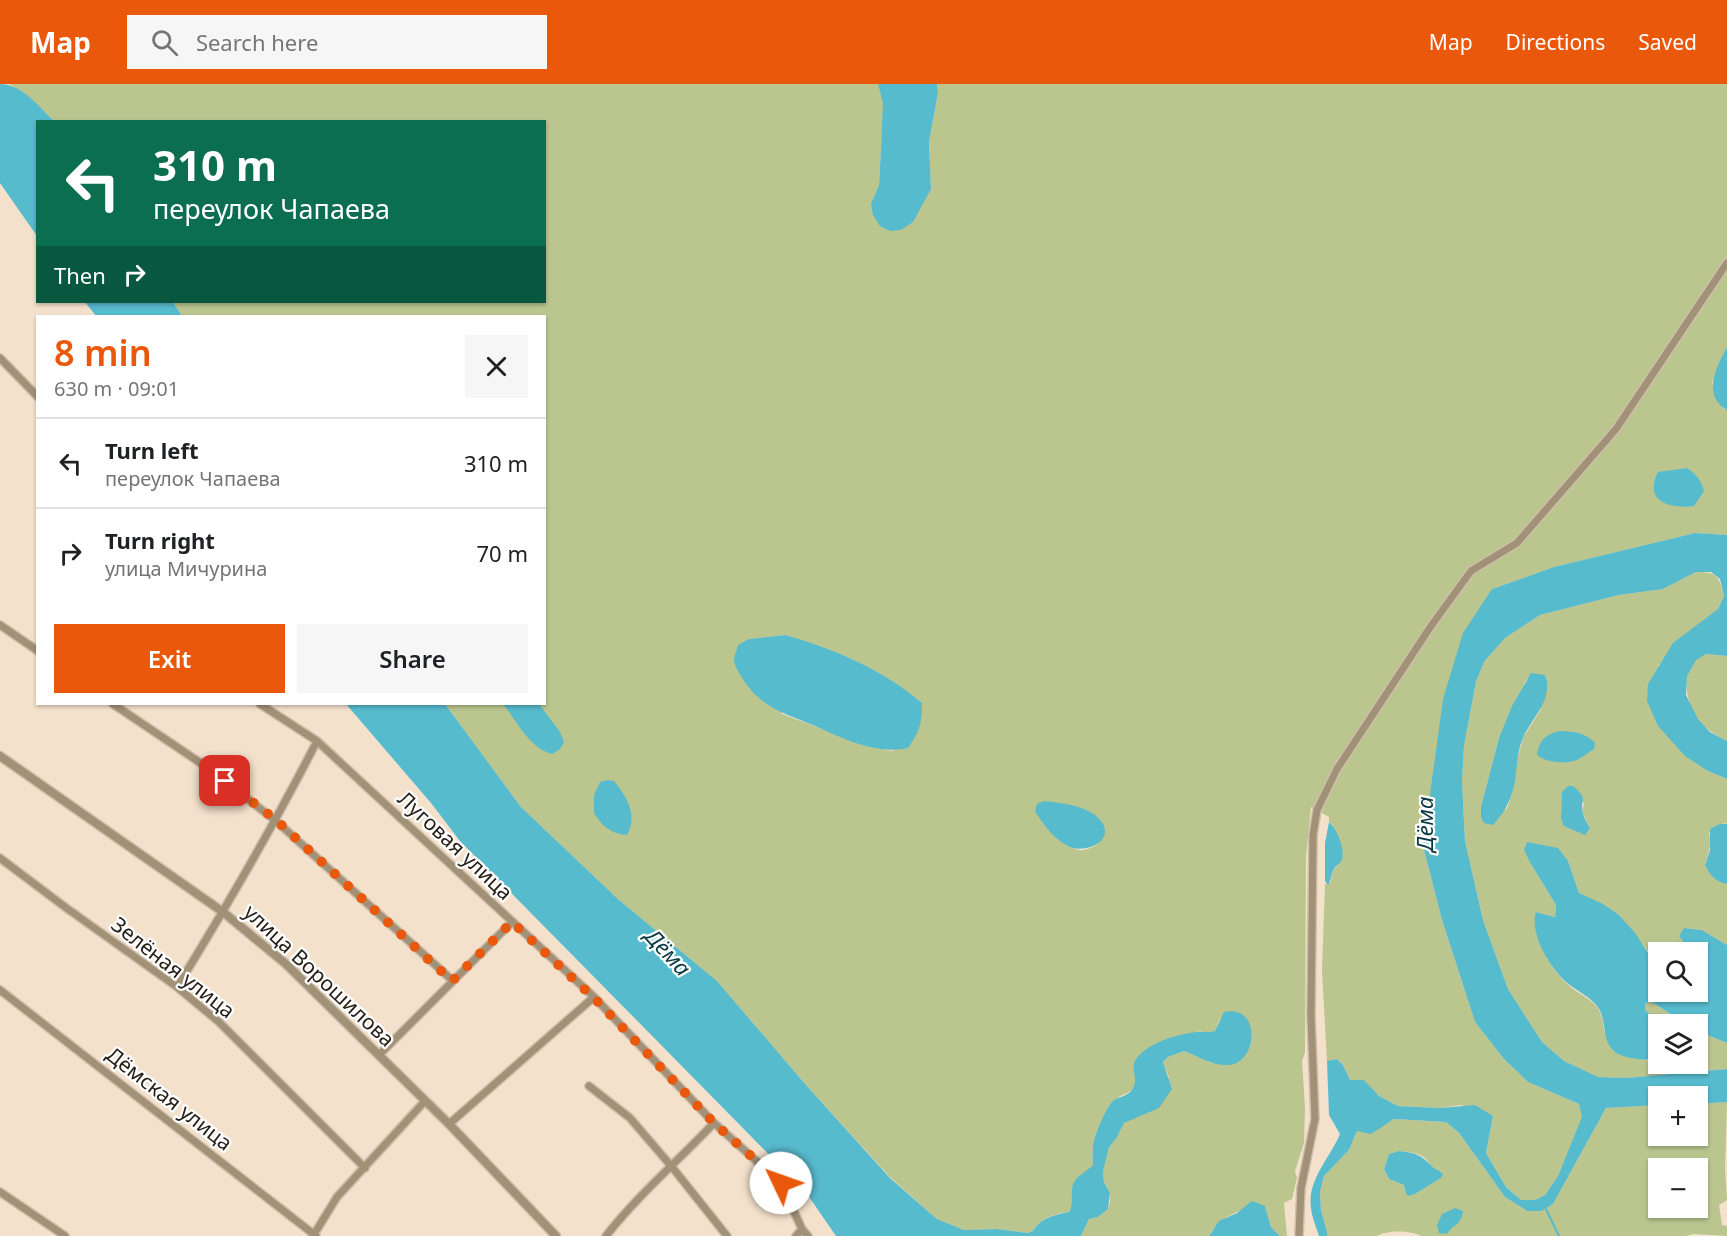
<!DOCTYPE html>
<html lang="en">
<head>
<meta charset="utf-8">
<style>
	:root { --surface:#fff; --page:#f6f6f6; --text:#202124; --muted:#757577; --line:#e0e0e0; --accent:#ea580c }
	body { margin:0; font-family:"Noto Sans",sans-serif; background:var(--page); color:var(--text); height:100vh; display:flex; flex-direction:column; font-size:22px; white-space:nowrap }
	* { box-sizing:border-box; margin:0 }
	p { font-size:20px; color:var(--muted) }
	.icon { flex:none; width:33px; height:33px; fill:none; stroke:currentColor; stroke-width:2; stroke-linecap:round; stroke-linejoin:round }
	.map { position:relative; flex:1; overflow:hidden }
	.side { position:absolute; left:36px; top:231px; width:510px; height:390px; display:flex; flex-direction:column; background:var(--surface); border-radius:0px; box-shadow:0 2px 4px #0004 }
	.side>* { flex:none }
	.top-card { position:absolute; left:36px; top:36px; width:510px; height:183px; border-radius:0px; box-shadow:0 2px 4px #0004; background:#0b6e4f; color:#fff; overflow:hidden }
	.fabs { position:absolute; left:1648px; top:858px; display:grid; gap:12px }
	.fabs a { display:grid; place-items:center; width:60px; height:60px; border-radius:0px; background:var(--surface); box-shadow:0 2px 4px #0004; font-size:30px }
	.pin { position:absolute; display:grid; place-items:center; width:51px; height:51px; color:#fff; margin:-26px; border-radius:12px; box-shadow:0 3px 9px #0006 }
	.me { position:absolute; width:66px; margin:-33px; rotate:312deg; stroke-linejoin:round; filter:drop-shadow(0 0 4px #0008) }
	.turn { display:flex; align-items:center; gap:21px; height:126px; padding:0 18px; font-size:27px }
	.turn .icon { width:78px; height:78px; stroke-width:2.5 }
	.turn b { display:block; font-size:42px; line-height:51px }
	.then { display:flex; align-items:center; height:57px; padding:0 18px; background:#0003; gap:12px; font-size:22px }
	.round { display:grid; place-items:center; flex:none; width:63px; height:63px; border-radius:0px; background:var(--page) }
	.summary { display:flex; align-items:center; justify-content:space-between; height:102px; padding:0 18px }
	h1 { font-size:36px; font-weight:600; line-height:45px; color:var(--accent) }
	.action { display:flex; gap:12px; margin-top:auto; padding:12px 18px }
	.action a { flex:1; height:69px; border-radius:0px; background:var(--accent); color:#fff; font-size:24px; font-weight:600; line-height:69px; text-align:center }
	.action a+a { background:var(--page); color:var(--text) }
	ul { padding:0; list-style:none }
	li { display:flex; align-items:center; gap:18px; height:90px; padding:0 18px; border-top:2px solid var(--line) }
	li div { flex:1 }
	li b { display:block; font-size:22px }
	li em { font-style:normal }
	header { display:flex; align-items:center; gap:36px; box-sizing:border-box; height:84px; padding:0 30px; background:var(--accent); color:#fff }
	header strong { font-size:28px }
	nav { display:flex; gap:33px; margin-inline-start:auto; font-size:21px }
	.search { width:420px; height:54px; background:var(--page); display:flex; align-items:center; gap:15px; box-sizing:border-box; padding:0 21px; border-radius:0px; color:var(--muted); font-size:22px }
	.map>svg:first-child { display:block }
	.green { fill:#bbc58e; fill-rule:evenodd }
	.water { fill:#57bbce }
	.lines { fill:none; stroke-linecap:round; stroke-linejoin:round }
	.stream { stroke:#57bbce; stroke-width:2 }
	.minor-casing { stroke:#cebeab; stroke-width:10 }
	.tertiary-casing { stroke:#cebeab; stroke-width:11 }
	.minor { stroke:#a19176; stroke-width:7 }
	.tertiary { stroke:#a19176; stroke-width:8 }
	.route { stroke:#ea580c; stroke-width:10; stroke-dasharray:0 18 }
	.labels { text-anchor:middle; stroke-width:4.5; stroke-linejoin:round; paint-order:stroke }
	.street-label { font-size:21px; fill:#241e16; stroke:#fff }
	.water-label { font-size:22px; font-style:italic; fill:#083941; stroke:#fff }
</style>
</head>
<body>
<header>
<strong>Map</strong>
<div class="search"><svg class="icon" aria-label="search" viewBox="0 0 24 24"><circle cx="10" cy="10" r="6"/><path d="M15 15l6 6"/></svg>Search here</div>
<nav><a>Map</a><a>Directions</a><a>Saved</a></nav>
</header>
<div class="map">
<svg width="1727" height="1152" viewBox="0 0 1727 1152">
	<rect width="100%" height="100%" fill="#f3e1cc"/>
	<path class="green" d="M 9,0 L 878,0 L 884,19 L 881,63 L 879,101 L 871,121 L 931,105 L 929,58 L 938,9 L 937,0 L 1727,0 L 1727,263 L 1712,299 L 1723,324 L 1727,326 L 1727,451 L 1695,449 L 1554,483 L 1492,505 L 1423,762 L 1442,836 L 1475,938 L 1504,975 L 1528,998 L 1579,1020 L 1583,1033 L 1558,1092 L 1545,1111 L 1535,1116 L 1521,1116 L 1506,1103 L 1486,1069 L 1493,1032 L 1461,1021 L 1440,1024 L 1398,1022 L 1379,1012 L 1364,997 L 1350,996 L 1343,981 L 1337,975 L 1327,977 L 1322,887 L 1325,800 L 1330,799 L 1333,787 L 1340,779 L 1332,740 L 1329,738 L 1329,733 L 1311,723 L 1306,773 L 1305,969 L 1302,977 L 1305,1024 L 1304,1059 L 1295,1087 L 1297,1094 L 1292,1115 L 1284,1119 L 1287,1152 L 1280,1152 L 1271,1143 L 1265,1122 C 1243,1124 1220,1131 1209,1152 L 1081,1152 L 1089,1135 L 1098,1133 L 1108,1125 L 1110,1118 L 1110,1109 L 1104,1098 L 1103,1088 L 1109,1063 L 1116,1055 L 1124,1039 L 1131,1035 L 1169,993 L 1163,979 L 1168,973 L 1184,967 L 1212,979 L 1252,954 L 1249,940 L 1242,930 L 1220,935 L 1215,947 L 1209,949 L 1199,947 L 1134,983 C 1142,1014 1122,1005 1113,1019 C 1105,1030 1094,1049 1093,1062 C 1092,1068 1093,1075 1093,1081 L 1086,1089 L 1069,1128 C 1054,1130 1042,1133 1033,1147 L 1028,1149 L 997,1145 L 964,1146 L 937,1135 L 890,1093 L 806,1001 L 717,897 L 619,816 L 521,723 L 445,620 L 544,620 L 544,232 L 182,232 L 173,218 L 544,218 L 544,38 L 54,37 L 24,9 ZM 785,551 C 833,564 884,586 922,619 L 893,667 L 870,663 L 782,630 L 749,555 ZM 1051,718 L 1083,725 L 1098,760 C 1094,762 1089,765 1084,766 C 1068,768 1052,747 1041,737 Z
		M 1696,488 C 1717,488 1719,492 1724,512 L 1718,525 L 1658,582 L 1708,687 L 1727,695 L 1727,740 L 1725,739 L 1709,749 C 1712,762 1708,769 1705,781 C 1710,791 1715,797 1727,800 L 1727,861 L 1702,846 L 1684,844 L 1691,868 L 1659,868 L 1659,881 L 1619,831 L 1579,809 L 1568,777 L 1531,780 L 1556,821 L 1555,833 L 1536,828 C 1538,857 1543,874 1563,896 C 1583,917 1603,913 1604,948 L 1648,977 L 1659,975 L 1659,980 L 1698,980 L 1698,947 L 1727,959 L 1727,985 L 1626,994 L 1597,993 L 1564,977 L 1542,958 L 1508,905 L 1483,836 L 1465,757 L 1462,697 L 1464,662 L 1476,598 L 1484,578 L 1505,554 L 1540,531 L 1619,511 L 1663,505 ZM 1527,594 L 1541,625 L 1523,654 L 1514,688 L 1512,709 L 1507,725 L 1481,723 L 1499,654 ZM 1562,708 L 1584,719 L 1582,728 L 1590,744 L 1561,727 L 1563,720 Z
		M 1706,570 L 1727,572 L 1727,657 C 1716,651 1705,645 1697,634 C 1685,617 1678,578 1706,570 Z
		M 1652,918 L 1686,940 L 1663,940 L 1645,926 L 1645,919 Z
		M 1727,1018 L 1725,1085 L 1727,1116 L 1719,1121 L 1722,1141 L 1727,1142 L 1727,1152 L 1693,1150 L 1686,1152 L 1421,1152 C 1410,1146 1387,1146 1377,1152 L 1328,1152 L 1321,1126 L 1320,1108 L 1324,1092 L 1349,1066 L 1357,1047 L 1386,1040 L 1394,1035 L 1446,1038 L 1459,1049 L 1505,1113 L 1527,1127 L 1542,1127 L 1553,1120 L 1606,1024 L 1659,1021 L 1659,1052 L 1698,1052 L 1698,1020 ZM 1399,1067 C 1408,1068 1417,1068 1425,1074 C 1429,1078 1431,1082 1436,1085 L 1441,1094 L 1415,1110 L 1409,1112 L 1406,1110 L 1404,1101 L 1389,1095 L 1384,1085 L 1389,1070 ZM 1659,1084 L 1698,1084 L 1698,1124 L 1659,1124 L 1659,1109 L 1657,1108 Z"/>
	<path class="water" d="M 0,0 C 22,0 39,23 54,37 L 38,38 L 37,152 L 0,99 Z
		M 878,0 L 937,0 L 938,9 L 929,58 L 931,105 L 913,138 L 901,146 L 890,147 L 880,142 L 873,131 L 871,120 L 879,101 L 881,63 L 883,19 Z
		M 85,218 L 173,218 L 182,232 L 96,232 Z
		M 1727,263 L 1727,326 C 1701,311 1717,282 1727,263 Z
		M 1687,384 C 1697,391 1701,396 1704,407 L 1694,422 C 1670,425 1643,418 1658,388 Z
		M 1695,449 L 1727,451 L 1727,572 L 1706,570 L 1696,576 L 1687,592 L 1686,611 L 1698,635 L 1710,648 L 1727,657 L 1727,695 L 1708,687 L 1685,672 L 1658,642 L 1647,617 L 1648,600 L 1673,559 L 1718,525 L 1724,512 L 1720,495 L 1711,488 L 1696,488 L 1663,505 L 1619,511 L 1540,531 L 1505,554 L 1484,578 L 1476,598 L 1464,662 L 1462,697 L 1465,757 L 1483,836 L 1508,905 L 1542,958 L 1564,977 L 1598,993 L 1626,994 L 1727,985 L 1727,1018 L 1698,1020 L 1698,1012 L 1659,1012 L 1659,1021 L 1606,1024 L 1553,1120 L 1542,1127 L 1527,1127 L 1505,1113 L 1459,1049 L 1446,1038 L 1394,1035 L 1371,1050 L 1357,1047 L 1349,1066 L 1324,1092 L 1320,1108 L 1321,1126 L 1328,1152 L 1319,1152 C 1316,1143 1312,1133 1311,1124 C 1307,1096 1330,1074 1340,1050 L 1329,1031 L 1327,977 L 1337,975 L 1343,981 L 1350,996 L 1364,996 L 1379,1012 L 1398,1022 L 1440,1024 L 1475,1021 L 1493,1032 L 1486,1069 L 1506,1103 L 1521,1116 L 1535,1116 L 1545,1111 L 1558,1092 L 1582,1033 L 1579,1020 L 1528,998 L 1504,975 L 1475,938 L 1442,836 L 1423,762 L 1443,615 L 1463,549 L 1492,505 L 1554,483 Z
		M 785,551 C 833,564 884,586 922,619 C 922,639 920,647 908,664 C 877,671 844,655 815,642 C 784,629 759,623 741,592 C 738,587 734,581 734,575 C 735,570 737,565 738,561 L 749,555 Z
		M 1531,589 L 1545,591 C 1554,616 1532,633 1523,654 C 1515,672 1518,692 1512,709 C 1508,722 1502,731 1493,741 L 1484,739 L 1481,733 L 1481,723 L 1499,654 L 1512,622 Z
		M 346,620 L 445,620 L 521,723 L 619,816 L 717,897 L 806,1001 L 890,1094 L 937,1135 L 964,1146 L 997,1145 L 1028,1149 L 1033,1147 C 1042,1133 1054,1131 1069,1128 C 1075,1118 1069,1108 1074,1098 C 1078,1091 1087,1087 1093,1081 C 1093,1075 1092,1068 1093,1062 C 1093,1054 1107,1021 1114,1016 C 1119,1013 1126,1012 1130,1008 C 1141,997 1130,987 1135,977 C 1145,959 1178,950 1197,948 C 1203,947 1208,949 1215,947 L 1224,928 C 1262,920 1258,979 1229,981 C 1213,982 1199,973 1184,967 L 1168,973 L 1163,978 L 1172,1005 L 1159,1024 L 1124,1039 L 1116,1055 L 1109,1063 L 1103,1088 L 1104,1098 L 1110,1109 L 1108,1125 L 1098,1133 L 1089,1135 L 1081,1152 L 836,1152 L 805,1107 L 460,757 L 431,719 Z
		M 503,620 L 539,620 L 560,648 L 564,658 L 560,665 L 552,670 C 529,664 517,637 503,620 Z
		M 1561,647 C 1574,648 1585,648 1595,659 L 1594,665 C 1589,668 1583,673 1577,676 C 1566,680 1546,679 1537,671 C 1539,656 1546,650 1561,647 Z
		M 608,696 L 614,697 C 627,713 638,731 627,751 C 611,750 602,742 594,729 L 594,711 L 600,698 Z
		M 1568,702 L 1573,702 C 1590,717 1579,714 1583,730 C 1584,734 1588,740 1590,744 L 1585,751 L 1564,742 L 1561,735 L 1562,708 Z
		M 1044,717 C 1062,719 1093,722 1103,740 C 1113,759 1084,769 1070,763 C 1056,757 1043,741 1035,727 L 1037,720 Z
		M 1329,738 C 1337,745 1345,764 1342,775 C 1340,781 1335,782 1333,787 C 1331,792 1331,796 1328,801 L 1325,797 L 1325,759 Z
		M 1720,740 L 1727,740 L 1727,800 C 1715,798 1710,791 1705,781 L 1710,766 L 1710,745 Z
		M 1527,758 L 1558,764 L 1568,777 L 1579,809 L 1603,820 L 1619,831 L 1636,850 L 1648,869 L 1659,881 L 1659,908 L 1698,908 L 1698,868 L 1691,868 L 1679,852 L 1684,844 L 1702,846 L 1727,861 L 1727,959 L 1698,947 L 1698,940 L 1686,940 L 1652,918 L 1645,919 L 1645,926 L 1663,940 L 1659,940 L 1659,975 C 1648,977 1622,975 1614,967 C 1601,955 1607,938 1599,925 C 1592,913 1576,907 1566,898 C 1550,884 1529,849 1536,828 L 1555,833 L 1556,821 L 1531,780 L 1524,766 Z
		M 1399,1067 C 1416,1069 1419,1070 1431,1081 C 1434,1085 1439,1086 1443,1090 L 1441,1094 L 1415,1110 L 1409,1112 L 1406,1110 L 1404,1101 L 1389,1095 L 1384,1085 L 1389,1070 Z
		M 1252,1117 L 1265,1122 L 1271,1143 L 1280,1152 L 1209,1152 L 1219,1137 L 1237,1129 Z
		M 1455,1124 L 1463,1127 C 1461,1142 1453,1140 1447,1150 L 1439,1149 L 1437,1141 L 1442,1130 Z"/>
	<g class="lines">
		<path class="stream" d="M 1546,1125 L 1559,1152"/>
		<defs>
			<path id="minor" d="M 0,274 L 38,313
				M 0,541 L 38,567
				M 113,620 L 208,684 L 276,737 L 452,896
				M 260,620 L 317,657 L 594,913 L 714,1039 L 781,1099 L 802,1145 L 808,1152
				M 0,774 L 65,823 L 177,903 L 219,938 L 365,1084
				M 177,903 C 227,822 274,741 317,657
				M 0,906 L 316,1152
				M 379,971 L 512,838
				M 589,1002 L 630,1034 L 672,1083 L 727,1152
				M 449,1040 L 594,913
				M 0,1108 L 65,1152
				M 313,1152 L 337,1113 L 425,1017
				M 606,1152 C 638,1111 678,1077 714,1039
				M 796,1152 L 802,1145
				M 1299,1152 L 1301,1104 L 1315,1035 L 1311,932 L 1313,751 L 1317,726 L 1337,685 L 1431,542 L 1471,487 L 1517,459 L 1616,345 L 1727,179"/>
			<path id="tertiary" d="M 0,672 L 223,828 L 286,880 L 449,1040 L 556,1152"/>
		</defs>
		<use href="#minor" class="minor-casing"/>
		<use href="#tertiary" class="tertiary-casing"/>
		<use href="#minor" class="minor"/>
		<use href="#tertiary" class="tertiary"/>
	</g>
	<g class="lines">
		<path class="route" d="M 225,697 L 276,736 L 452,897 L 512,838 L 594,914 L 714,1039 L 781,1099"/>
	</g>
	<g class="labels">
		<g class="street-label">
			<text transform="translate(455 762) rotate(43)" y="7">Луговая улица</text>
			<text transform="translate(173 884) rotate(38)" y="7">Зелёная улица</text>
			<text transform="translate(319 892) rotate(43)" y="7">улица Ворошилова</text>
			<text transform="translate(169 1015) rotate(38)" y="7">Дёмская улица</text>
		</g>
		<g class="water-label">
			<text transform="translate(1425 740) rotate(-90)" y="8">Дёма</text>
			<text transform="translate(668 868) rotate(47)" y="8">Дёма</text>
		</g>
	</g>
</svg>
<div class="fabs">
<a><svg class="icon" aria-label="search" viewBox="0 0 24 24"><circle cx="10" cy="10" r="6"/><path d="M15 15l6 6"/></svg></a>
<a><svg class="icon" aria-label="layers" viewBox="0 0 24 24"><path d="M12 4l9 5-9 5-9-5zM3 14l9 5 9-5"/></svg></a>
<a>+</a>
<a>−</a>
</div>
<div class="pin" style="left:225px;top:697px;background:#d93025"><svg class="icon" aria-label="arrive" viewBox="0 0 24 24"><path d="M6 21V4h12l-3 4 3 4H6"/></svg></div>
<svg class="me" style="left:781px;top:1099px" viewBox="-20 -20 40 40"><circle r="19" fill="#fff"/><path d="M0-13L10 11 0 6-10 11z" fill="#ea580c"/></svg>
<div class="top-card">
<div class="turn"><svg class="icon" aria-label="left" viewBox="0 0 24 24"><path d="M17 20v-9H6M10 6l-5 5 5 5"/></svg><div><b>310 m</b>переулок Чапаева</div></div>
<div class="then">Then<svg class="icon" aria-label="right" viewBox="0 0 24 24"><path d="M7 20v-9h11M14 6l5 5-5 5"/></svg></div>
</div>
<section class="side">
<div class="summary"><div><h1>8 min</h1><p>630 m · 09:01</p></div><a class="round"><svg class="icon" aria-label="close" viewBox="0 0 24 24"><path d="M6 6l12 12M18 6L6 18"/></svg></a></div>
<ul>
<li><svg class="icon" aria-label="left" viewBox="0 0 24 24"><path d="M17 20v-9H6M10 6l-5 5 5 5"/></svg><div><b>Turn left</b><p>переулок Чапаева</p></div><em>310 m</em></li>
<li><svg class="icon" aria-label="right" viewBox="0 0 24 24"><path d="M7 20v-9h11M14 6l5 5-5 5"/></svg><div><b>Turn right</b><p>улица Мичурина</p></div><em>70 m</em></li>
</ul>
<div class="action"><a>Exit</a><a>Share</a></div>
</section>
</div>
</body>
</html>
